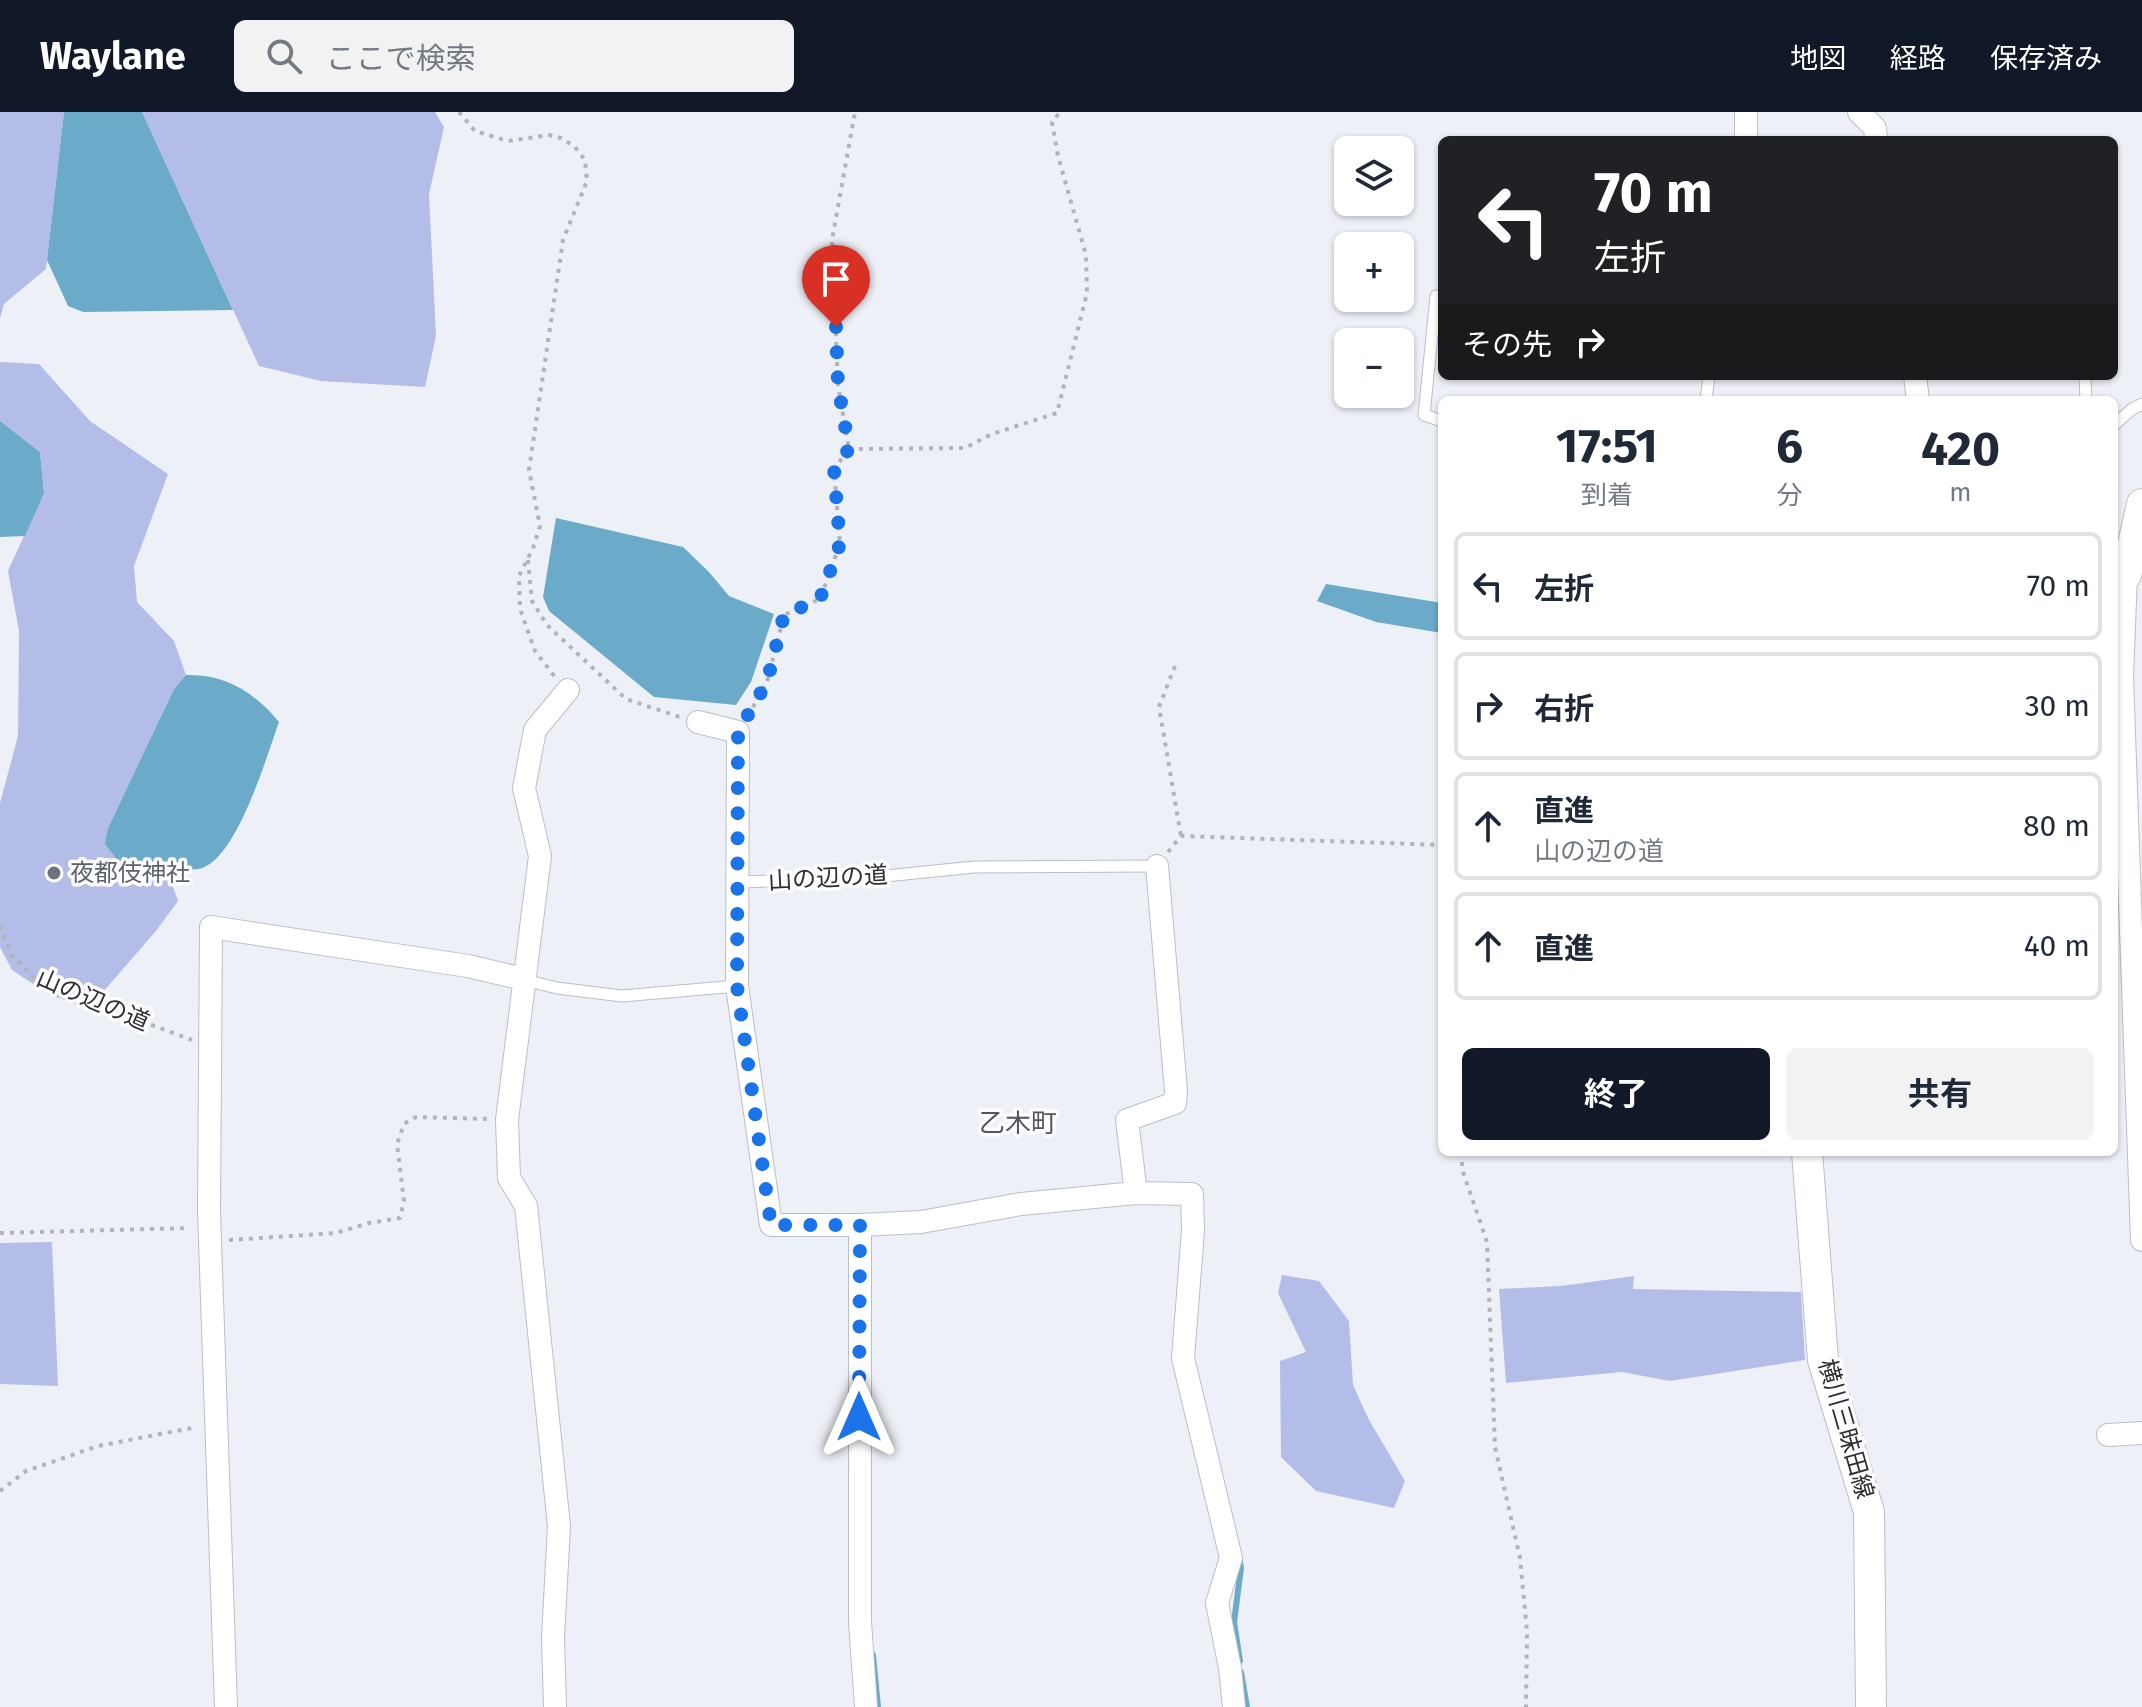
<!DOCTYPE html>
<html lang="ja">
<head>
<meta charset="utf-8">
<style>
	:root { --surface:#fff; --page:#f2f2f3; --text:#1f2937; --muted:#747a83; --line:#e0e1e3; --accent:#111827 }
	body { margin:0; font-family:"Fira Sans","Noto Sans JP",sans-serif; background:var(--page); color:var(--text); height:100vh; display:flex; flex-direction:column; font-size:30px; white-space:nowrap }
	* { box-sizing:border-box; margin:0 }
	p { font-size:26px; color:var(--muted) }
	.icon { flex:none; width:44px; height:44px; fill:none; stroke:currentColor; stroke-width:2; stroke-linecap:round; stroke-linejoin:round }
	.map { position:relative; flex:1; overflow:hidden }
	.drawer { position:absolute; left:1438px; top:284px; width:680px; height:760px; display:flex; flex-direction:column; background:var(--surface); border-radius:12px; box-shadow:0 2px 6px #0004 }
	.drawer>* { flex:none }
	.hud { position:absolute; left:1438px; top:24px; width:680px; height:244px; border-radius:12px; box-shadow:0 2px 6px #0004; background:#202124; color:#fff; overflow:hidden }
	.fabs { position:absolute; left:1334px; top:24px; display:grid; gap:16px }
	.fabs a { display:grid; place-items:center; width:80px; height:80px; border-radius:12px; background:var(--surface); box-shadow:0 2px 6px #0004; font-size:40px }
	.pin { position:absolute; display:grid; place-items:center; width:68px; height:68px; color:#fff; margin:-82px -34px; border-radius:50% 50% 50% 0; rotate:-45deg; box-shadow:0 0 8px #0007 }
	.pin .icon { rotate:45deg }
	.me { position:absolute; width:88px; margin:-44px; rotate:0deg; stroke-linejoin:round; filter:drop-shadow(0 0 6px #0008) }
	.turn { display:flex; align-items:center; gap:28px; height:168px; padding:0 24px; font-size:36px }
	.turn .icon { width:104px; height:104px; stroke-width:2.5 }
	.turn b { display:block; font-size:56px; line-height:68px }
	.then { display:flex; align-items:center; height:76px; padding:0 24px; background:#0003; gap:16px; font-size:30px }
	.eta { display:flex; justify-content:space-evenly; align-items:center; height:136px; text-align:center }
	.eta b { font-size:48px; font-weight:700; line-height:56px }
	.cta { display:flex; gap:16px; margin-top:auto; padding:16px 24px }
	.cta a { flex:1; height:92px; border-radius:12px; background:var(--accent); color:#fff; font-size:32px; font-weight:700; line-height:92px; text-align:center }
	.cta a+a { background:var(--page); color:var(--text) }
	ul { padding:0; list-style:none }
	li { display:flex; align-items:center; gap:24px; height:108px; margin:0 16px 12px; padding:0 8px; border:4px solid var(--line); border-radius:12px }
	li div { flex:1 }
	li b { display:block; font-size:30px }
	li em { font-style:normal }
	header { display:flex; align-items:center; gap:48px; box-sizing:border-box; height:112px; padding:0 40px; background:var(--accent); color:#fff }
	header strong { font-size:38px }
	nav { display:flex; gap:44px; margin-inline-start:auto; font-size:28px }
	.search { width:560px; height:72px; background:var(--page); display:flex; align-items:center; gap:20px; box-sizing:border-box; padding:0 28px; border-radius:12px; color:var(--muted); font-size:30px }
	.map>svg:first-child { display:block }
	.green { fill:#b4bde7 }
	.water { fill:#6babc9 }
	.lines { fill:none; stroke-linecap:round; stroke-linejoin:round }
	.stream { stroke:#6babc9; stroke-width:6 }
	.lane-casing { stroke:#bcbec5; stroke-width:13 }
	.street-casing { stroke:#bcbec5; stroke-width:24 }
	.secondary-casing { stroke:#bcbec5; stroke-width:32 }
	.path { stroke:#b1b3b9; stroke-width:4; stroke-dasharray:4 6; stroke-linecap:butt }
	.lane { stroke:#fff; stroke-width:11 }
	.street { stroke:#fff; stroke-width:22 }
	.secondary { stroke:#fff; stroke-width:30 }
	.route { stroke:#1a73e8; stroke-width:14; stroke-dasharray:0 25.2 }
	.worship-dot { fill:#6b7280; stroke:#fdfdff; stroke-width:3 }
	.labels { text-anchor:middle; stroke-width:7; stroke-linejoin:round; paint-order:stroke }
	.worship-label { font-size:24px; fill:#5b616d; stroke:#fdfdff; text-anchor:start }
	.street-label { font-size:24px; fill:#2e2f32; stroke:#fdfdff }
	.neighbourhood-label { font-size:26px; fill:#55565c; stroke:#fdfdff }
</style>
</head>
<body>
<header>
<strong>Waylane</strong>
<div class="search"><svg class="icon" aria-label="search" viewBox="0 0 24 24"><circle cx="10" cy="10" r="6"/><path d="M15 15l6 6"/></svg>ここで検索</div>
<nav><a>地図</a><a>経路</a><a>保存済み</a></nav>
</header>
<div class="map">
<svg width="2142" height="1595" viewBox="0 0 2142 1595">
	<rect width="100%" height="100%" fill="#eef0f7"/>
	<path class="green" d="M 0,0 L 64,0 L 46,157 L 4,192 L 0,206 Z
		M 142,0 L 435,0 L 444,15 L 429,82 L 436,224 L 425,275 L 321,269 L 259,254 Z
		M 0,250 L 39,252 L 90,309 L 168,362 L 134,454 L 137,490 L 174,529 L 186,563 L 174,577 L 164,598 L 108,716 L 118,749 L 166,755 L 178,789 L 156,819 L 89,896 L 50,883 L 12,858 L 0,835 L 0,691 L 18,624 L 19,519 L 8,459 L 44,380 L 40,340 L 0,309 Z
		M 52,1130 L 58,1274 L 0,1272 L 0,1131 Z
		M 1282,1163 L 1319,1169 L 1349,1209 L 1353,1273 L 1369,1308 L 1405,1369 L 1394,1396 L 1316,1379 L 1281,1345 L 1280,1249 L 1306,1240 L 1278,1181 Z
		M 1634,1164 L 1633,1177 L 1801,1180 L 1805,1248 L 1670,1269 L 1622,1260 L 1506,1271 L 1499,1177 L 1561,1174 Z"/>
	<path class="water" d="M 64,0 L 142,0 L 233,198 L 83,200 L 68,194 L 47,148 Z
		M 0,309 L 40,340 L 44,381 L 25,424 L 0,425 Z
		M 556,406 L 683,435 L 709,460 L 729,484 L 774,502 L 751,570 L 736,593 L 654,585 L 549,499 L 543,485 Z
		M 1326,472 L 1442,491 L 1442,521 L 1376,510 L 1317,489 Z
		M 186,563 C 226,562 254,580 279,610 C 267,643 236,751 198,757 C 173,761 143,752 118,749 L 105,732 L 108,716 L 164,598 L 174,577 Z"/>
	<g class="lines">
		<path class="stream" d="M 1239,1445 L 1241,1456 L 1234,1510 L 1240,1549
			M 873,1543 L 878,1595
			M 1241,1560 L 1247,1595"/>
		<defs>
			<path id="lane" d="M 1436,184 L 1424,303 L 1442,309
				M 2085,264 L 2086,288
				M 1706,288 L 1709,264
				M 2114,313 L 2132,297 L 2142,292
				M 738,770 L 866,766 L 974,755 L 1157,754
				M 524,868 L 557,876 L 622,884 L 737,874"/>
			<path id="street" d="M 1859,0 L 1875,16 L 1876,28
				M 1746,28 L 1746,0
				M 1915,264 L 1918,288
				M 2126,463 L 2122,565 L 2142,1128
				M 698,610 L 738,620 L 737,874 L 771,1113 L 860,1113 L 860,1510 L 866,1595
				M 1157,754 L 1176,979 L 1175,991 L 1127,1008 L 1136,1081 L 1192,1082 L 1193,1119 L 1183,1246 L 1231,1446 L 1217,1491 L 1230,1556 L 1234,1595
				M 860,1113 L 921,1110 L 1021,1092 L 1136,1081
				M 2108,1323 L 2142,1321
				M 226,1595 L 209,1099 L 211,815 L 468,854 L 523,867
				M 555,1595 L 553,1525 L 559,1414 L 526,1094 L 509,1066 L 507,1008 L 540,744 L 524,676 L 535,618 L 568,578"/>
			<path id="secondary" d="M 2114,464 L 2126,463 L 2142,392
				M 1807,1040 L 1823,1248 L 1869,1400 L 1871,1595"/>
		</defs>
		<use href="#lane" class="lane-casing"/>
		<use href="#street" class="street-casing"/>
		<use href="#secondary" class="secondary-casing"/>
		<path class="path" d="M 459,0 L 475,19 L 508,29 L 549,23 L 561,26 L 575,35 L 585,48 L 587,69 L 563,128 L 529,358 L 540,414 L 533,436 L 519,464 L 520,497 L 535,539 L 555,565
			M 849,337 L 965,336 L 992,322 L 1057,301 L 1087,181 L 1086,143 L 1058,44 L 1052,10 L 1060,0
			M 528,448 L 532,489 L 547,513 L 626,587 L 680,605
			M 1175,554 L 1159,595 L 1181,724
			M 748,604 L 767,570 L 784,503 L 820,487 L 840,432 L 834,357 L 849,337 L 838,273 L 832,128 L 855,0
			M 1168,740 L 1181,724 L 1442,733
			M 0,814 L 12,843 L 39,871 L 192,928
			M 1462,1040 L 1462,1057 L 1487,1130 L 1495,1335 L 1520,1446 L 1527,1519 L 1526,1595
			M 0,1121 L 189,1116
			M 229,1128 L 336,1121 L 369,1111 L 400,1106 L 404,1089 L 397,1032 L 404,1012 L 416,1005 L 488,1007
			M 0,1379 L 26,1359 L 98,1334 L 197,1315"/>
		<use href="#lane" class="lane"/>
		<use href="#street" class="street"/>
		<use href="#secondary" class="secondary"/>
	</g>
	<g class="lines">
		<path class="route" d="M 836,215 L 838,273 L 849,337 L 834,357 L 840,432 L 820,487 L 784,503 L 767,570 L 738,620 L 737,874 L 771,1113 L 860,1113 L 859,1305"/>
	</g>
	<circle class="worship-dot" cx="54" cy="761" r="8"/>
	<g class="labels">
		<g class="worship-label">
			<text x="70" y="769">夜都伎神社</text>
		</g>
		<g class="street-label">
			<text transform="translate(828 766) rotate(-3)" y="8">山の辺の道</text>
			<text transform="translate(93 888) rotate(23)" y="8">山の辺の道</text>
			<text transform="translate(1846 1317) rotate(74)" y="8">横川三昧田線</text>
		</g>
		<g class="neighbourhood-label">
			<text x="1018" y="1020">乙木町</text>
		</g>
	</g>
</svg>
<div class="fabs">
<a><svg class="icon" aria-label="layers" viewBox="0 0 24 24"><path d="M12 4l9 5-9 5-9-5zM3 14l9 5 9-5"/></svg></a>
<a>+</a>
<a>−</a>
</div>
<div class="pin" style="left:836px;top:215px;background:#d93025"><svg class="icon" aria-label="arrive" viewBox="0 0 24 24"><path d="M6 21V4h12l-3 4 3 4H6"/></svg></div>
<svg class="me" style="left:859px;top:1305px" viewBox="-20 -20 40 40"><path d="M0-17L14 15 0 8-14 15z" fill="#1a73e8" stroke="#fff" stroke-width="4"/></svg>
<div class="hud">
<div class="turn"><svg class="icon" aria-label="left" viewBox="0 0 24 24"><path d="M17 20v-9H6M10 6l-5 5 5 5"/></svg><div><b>70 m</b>左折</div></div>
<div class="then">その先<svg class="icon" aria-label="right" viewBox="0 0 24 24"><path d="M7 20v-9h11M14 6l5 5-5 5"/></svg></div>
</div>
<section class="drawer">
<div class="eta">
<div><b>17:51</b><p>到着</p></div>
<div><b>6</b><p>分</p></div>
<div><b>420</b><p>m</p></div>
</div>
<ul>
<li><svg class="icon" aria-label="left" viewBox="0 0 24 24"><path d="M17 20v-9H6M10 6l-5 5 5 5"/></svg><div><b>左折</b></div><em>70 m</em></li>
<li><svg class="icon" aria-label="right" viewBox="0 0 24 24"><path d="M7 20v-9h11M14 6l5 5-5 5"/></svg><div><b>右折</b></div><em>30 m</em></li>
<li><svg class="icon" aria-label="ahead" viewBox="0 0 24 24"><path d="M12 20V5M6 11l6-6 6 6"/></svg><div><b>直進</b><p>山の辺の道</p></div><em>80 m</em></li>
<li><svg class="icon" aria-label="ahead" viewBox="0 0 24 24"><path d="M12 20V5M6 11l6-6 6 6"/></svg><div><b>直進</b></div><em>40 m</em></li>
</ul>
<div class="cta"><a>終了</a><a>共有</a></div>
</section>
</div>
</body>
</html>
